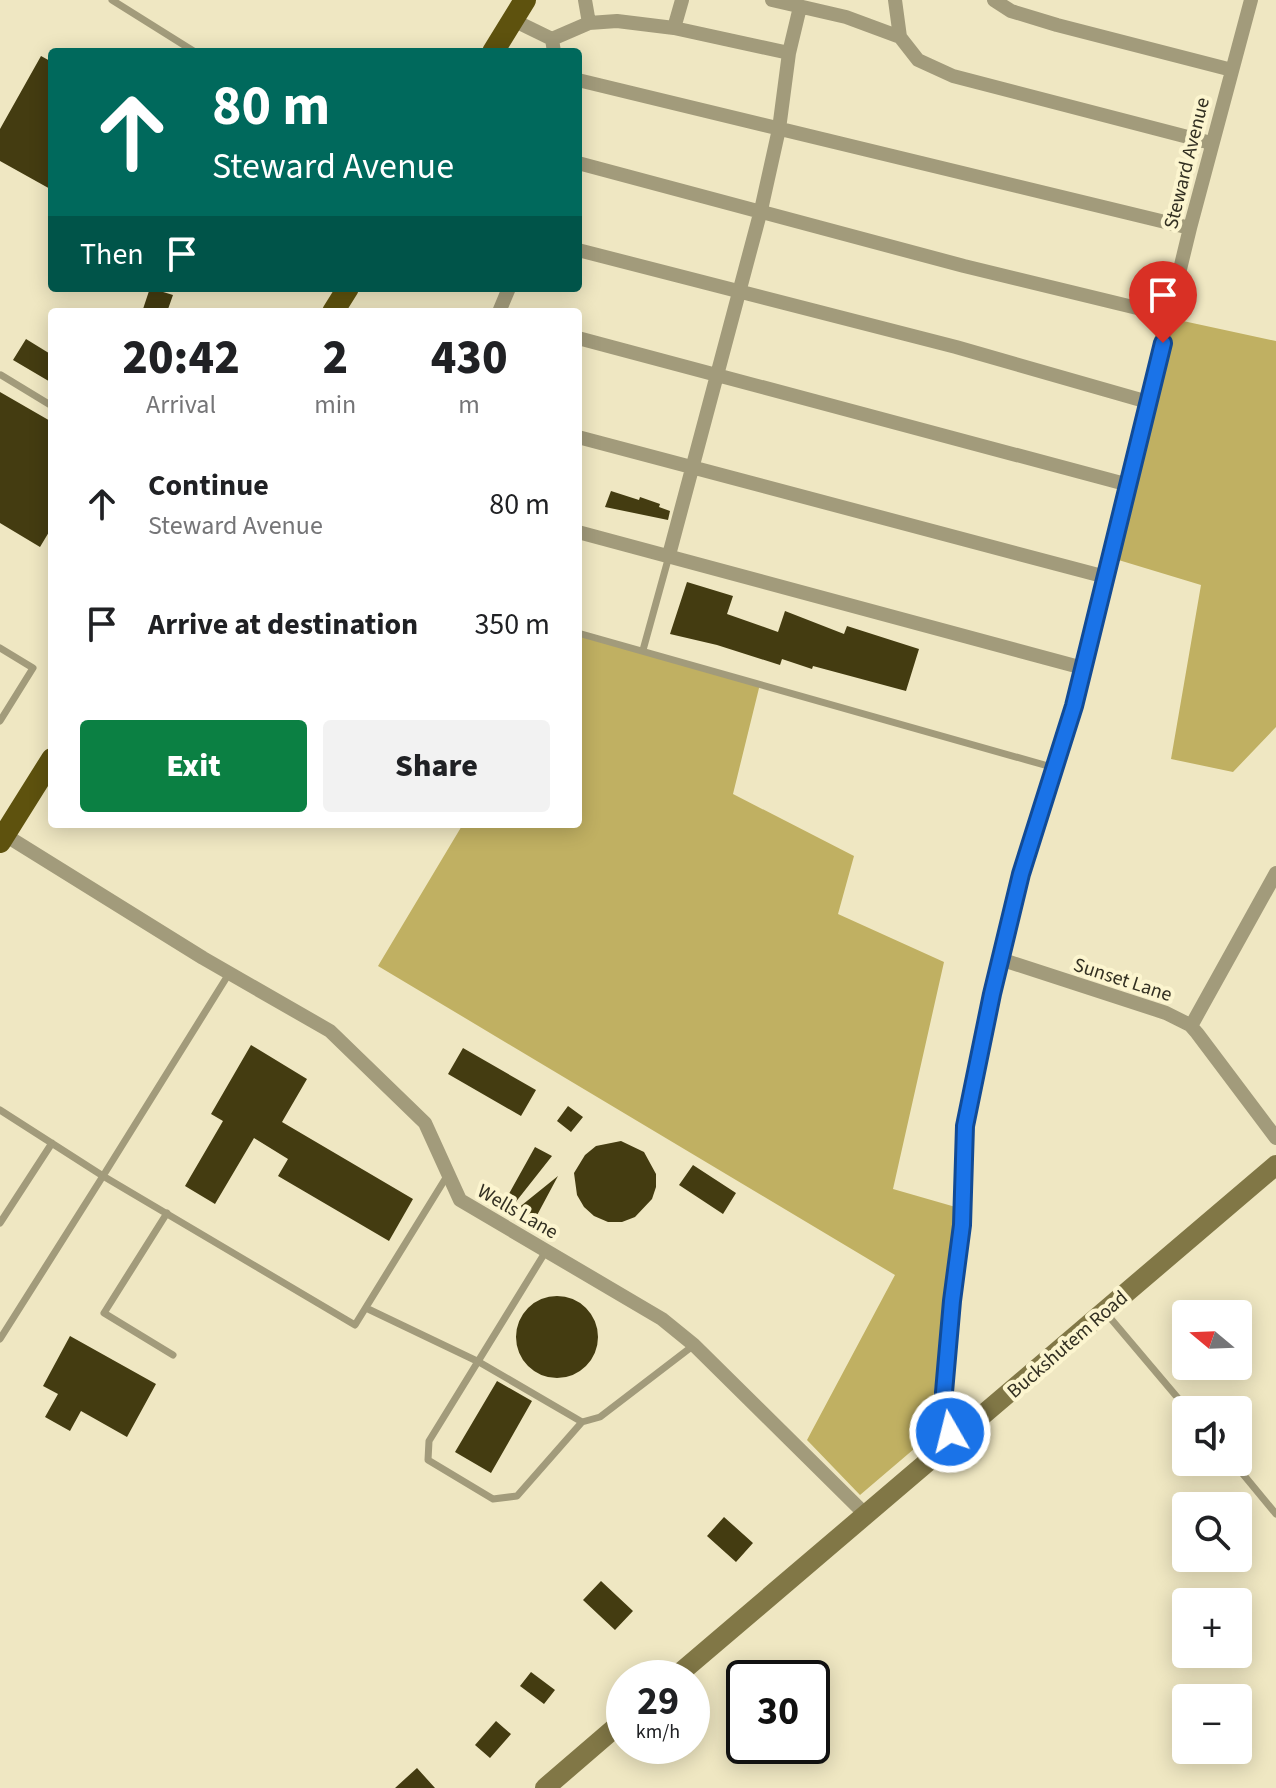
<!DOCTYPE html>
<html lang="en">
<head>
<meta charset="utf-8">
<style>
	:root { --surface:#fff; --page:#f2f2f2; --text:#202124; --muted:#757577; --accent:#0b8043 }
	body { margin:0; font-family:"Source Sans 3",sans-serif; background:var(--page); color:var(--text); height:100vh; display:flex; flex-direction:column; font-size:30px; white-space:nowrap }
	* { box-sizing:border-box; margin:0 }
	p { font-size:26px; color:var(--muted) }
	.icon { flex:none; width:44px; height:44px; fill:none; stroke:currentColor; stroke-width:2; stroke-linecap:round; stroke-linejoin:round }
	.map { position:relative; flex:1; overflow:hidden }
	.drawer { position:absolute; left:48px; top:308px; width:534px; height:520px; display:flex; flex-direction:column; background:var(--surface); border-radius:8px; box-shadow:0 4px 20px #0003 }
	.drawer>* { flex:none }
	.banner { position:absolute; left:48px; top:48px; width:534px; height:244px; border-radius:8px; box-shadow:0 4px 20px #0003; background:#00695c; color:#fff; overflow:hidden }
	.needle { width:52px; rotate:289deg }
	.fabs { position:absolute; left:1172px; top:1300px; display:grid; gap:16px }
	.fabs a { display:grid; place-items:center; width:80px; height:80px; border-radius:8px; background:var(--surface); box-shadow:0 4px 20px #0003; font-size:40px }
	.speed { position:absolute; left:606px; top:1660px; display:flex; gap:16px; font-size:40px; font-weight:700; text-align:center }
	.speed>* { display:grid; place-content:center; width:104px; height:104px; border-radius:50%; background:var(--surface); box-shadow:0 4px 20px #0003; line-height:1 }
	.speed small { font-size:20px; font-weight:400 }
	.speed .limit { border:4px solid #111; border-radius:12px; background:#fff; color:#111 }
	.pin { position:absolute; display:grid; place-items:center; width:68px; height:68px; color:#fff; margin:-82px -34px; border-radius:50% 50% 50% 0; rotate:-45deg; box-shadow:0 0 8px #0007 }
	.pin .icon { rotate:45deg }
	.me { position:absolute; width:88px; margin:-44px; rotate:352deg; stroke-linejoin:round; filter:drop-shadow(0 0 6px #0008) }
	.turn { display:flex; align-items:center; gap:28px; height:168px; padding:0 32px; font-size:36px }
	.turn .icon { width:104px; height:104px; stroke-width:2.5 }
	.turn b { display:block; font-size:56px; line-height:68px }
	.then { display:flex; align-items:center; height:76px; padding:0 32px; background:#0003; gap:16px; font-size:30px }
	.eta { display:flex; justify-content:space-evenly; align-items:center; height:136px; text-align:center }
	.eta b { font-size:48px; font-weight:800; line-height:56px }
	.button { display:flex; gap:16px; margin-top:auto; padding:16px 32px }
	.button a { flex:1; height:92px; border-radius:8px; background:var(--accent); color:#fff; font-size:32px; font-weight:800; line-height:92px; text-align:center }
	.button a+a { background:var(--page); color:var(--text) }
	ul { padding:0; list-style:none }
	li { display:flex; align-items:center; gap:24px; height:120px; padding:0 32px }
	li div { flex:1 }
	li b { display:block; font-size:30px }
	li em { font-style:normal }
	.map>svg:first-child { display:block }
	.forest { fill:#c0b062 }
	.building { fill:#443c11 }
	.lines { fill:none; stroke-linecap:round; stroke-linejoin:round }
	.service { stroke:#a29b7b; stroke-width:7 }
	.minor { stroke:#a29b7b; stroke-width:14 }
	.secondary { stroke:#817746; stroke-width:20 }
	.trunk { stroke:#5e520e; stroke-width:22 }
	.route-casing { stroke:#114b97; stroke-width:20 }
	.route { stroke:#1a73e8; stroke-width:14 }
	.labels { text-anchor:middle; stroke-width:8; stroke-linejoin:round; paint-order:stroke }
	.street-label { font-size:20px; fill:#333022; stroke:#fcf5cf }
</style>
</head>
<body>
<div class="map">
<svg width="1276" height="1788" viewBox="0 0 1276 1788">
	<rect width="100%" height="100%" fill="#efe7c2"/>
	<path class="forest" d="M 1160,316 L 1276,341 L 1276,727 L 1233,772 L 1171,759 L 1201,585 L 1102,555 Z
		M 578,635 L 760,684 L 733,794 L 854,856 L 838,914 L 944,962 L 893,1189 L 959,1208 L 928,1437 L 860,1495 L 807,1440 L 895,1275 L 378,966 L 463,824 L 578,824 Z"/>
	<path class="building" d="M 41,56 L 52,62 L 52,190 L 0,161 L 0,129 Z
		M 150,288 L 173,295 L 167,312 L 143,309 Z
		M 26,339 L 52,355 L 52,383 L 13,360 Z
		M 0,392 L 52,422 L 52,527 L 40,547 L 0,523 Z
		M 611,491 L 639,500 L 640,497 L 660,504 L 659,507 L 670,511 L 668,520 L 605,507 Z
		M 687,582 L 733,596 L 727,614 L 778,632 L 785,611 L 844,634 L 847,626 L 919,649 L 906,691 L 813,666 L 812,669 L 782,659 L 780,665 L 717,645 L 670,634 Z
		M 251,1045 L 307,1079 L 282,1122 L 413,1199 L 389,1241 L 278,1176 L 288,1159 L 254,1138 L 215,1204 L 185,1186 L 223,1121 L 211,1114 Z
		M 463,1048 L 536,1090 L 521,1116 L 448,1074 Z
		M 568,1106 L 583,1117 L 571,1132 L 557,1121 Z
		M 621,1141 L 644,1152 L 656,1174 L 656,1187 L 652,1199 L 635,1217 L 622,1222 L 608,1222 L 594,1216 L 584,1207 L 577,1195 L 574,1173 L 585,1155 L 596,1146 Z
		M 535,1147 L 552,1156 L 507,1213 L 501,1208 Z
		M 693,1165 L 736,1193 L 723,1214 L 679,1185 Z
		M 558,1176 L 535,1219 L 517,1209 Z
		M516 1337a41 41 0 1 1 82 0a41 41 0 1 1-82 0Z
		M 70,1336 L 156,1384 L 127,1437 L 81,1411 L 70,1431 L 45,1417 L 58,1394 L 43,1386 Z
		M 497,1381 L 532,1401 L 491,1473 L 455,1452 Z
		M 724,1517 L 753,1543 L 736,1562 L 707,1536 Z
		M 601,1581 L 633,1611 L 615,1630 L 583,1600 Z
		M 531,1672 L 555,1690 L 544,1704 L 520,1686 Z
		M 496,1721 L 511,1734 L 490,1758 L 475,1745 Z
		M 417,1768 L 435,1788 L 395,1788 Z"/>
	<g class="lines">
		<path class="service" d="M 112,0 L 195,52
			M 1,375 L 52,406
			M 578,633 L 1055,768
			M 0,648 L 33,668 L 0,721
			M 643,650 L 669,556
			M 0,1110 L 103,1176 L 230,972
			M 167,1213 L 104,1313 L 173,1355
			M 0,1223 L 52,1143
			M 546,1251 L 429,1441 L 428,1460 L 493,1499 L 517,1496 L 582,1422
			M 366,1308 L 479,1362 L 582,1422 L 600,1417 L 694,1345
			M 1106,1313 L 1188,1410
			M 0,1339 L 103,1176 L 355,1325 L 447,1176
			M 1233,1462 L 1276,1514"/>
		<path class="minor" d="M 585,0 L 589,23
			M 772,0 L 846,17 L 900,37 L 918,60 L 953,76 L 1211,143
			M 895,0 L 900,37
			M 994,0 L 1011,11 L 1057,25 L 1232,70
			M 513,20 L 552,39
			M 674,28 L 789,53 L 800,7
			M 554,52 L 552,39 L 589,23 L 617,21 L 674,28 L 682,0
			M 578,80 L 1190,228
			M 578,163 L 964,266 L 1170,316
			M 578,250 L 956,347 L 1148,402
			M 499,312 L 509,288
			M 578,338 L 1129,485
			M 578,437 L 1106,577
			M 578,532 L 1083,668
			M 669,555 L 761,210 L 779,129 L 789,53
			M 5,835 L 203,958 L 330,1031 L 425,1123 L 460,1200 L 662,1319 L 694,1345 L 866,1515
			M 1000,959 L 1166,1013 L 1190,1025 L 1197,1033 L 1276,1138
			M 1191,1026 L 1276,873
			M 953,1442 L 944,1409 L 944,1392 L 952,1301 L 962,1225 L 965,1126 L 992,994 L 1021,874 L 1074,706 L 1190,228 L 1251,0"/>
		<path class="secondary" d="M 674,1678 L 1276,1165
			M 545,1788 L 624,1720"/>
		<path class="trunk" d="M 493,52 L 525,0
			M 333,312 L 348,288
			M 0,842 L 52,759"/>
	</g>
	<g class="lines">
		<defs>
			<path id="route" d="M 950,1432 L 944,1409 L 944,1392 L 952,1301 L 962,1225 L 965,1126 L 992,994 L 1021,874 L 1074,706 L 1163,343"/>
		</defs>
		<use href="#route" class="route-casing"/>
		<use href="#route" class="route"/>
	</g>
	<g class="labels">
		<g class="street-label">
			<text transform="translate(1186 163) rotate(-76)" y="7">Steward Avenue</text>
			<text transform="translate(1123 979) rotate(18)" y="7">Sunset Lane</text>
			<text transform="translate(518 1211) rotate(30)" y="7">Wells Lane</text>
			<text transform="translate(1067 1344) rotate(-41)" y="7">Buckshutem Road</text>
		</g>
	</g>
</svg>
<div class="fabs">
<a><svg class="needle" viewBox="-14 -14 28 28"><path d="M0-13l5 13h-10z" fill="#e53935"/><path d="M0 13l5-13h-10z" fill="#757577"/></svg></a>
<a><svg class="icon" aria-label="sound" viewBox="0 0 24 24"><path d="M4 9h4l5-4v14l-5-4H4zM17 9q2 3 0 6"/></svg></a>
<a><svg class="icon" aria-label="search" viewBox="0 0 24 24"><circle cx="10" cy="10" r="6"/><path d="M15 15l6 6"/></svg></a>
<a>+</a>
<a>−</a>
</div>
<div class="speed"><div>29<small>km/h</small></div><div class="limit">30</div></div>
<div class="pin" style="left:1163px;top:343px;background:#d93025"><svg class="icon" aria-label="arrive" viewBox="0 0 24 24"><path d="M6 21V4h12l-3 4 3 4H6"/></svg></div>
<svg class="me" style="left:950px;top:1432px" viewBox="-20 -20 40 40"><circle r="17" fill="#1a73e8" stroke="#fff" stroke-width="3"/><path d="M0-11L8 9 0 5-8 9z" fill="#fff"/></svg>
<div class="banner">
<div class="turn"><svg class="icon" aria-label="ahead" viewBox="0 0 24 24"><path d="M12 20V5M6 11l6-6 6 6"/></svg><div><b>80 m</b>Steward Avenue</div></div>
<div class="then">Then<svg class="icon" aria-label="arrive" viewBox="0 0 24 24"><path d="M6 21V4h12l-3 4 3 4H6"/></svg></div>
</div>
<section class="drawer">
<div class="eta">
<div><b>20:42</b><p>Arrival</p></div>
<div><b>2</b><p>min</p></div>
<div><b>430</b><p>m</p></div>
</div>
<ul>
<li><svg class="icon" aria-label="ahead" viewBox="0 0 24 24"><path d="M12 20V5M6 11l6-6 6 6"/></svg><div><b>Continue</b><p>Steward Avenue</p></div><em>80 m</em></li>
<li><svg class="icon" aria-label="arrive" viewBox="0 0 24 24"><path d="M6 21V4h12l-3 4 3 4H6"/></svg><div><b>Arrive at destination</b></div><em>350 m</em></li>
</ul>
<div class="button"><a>Exit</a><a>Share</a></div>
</section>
</div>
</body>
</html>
